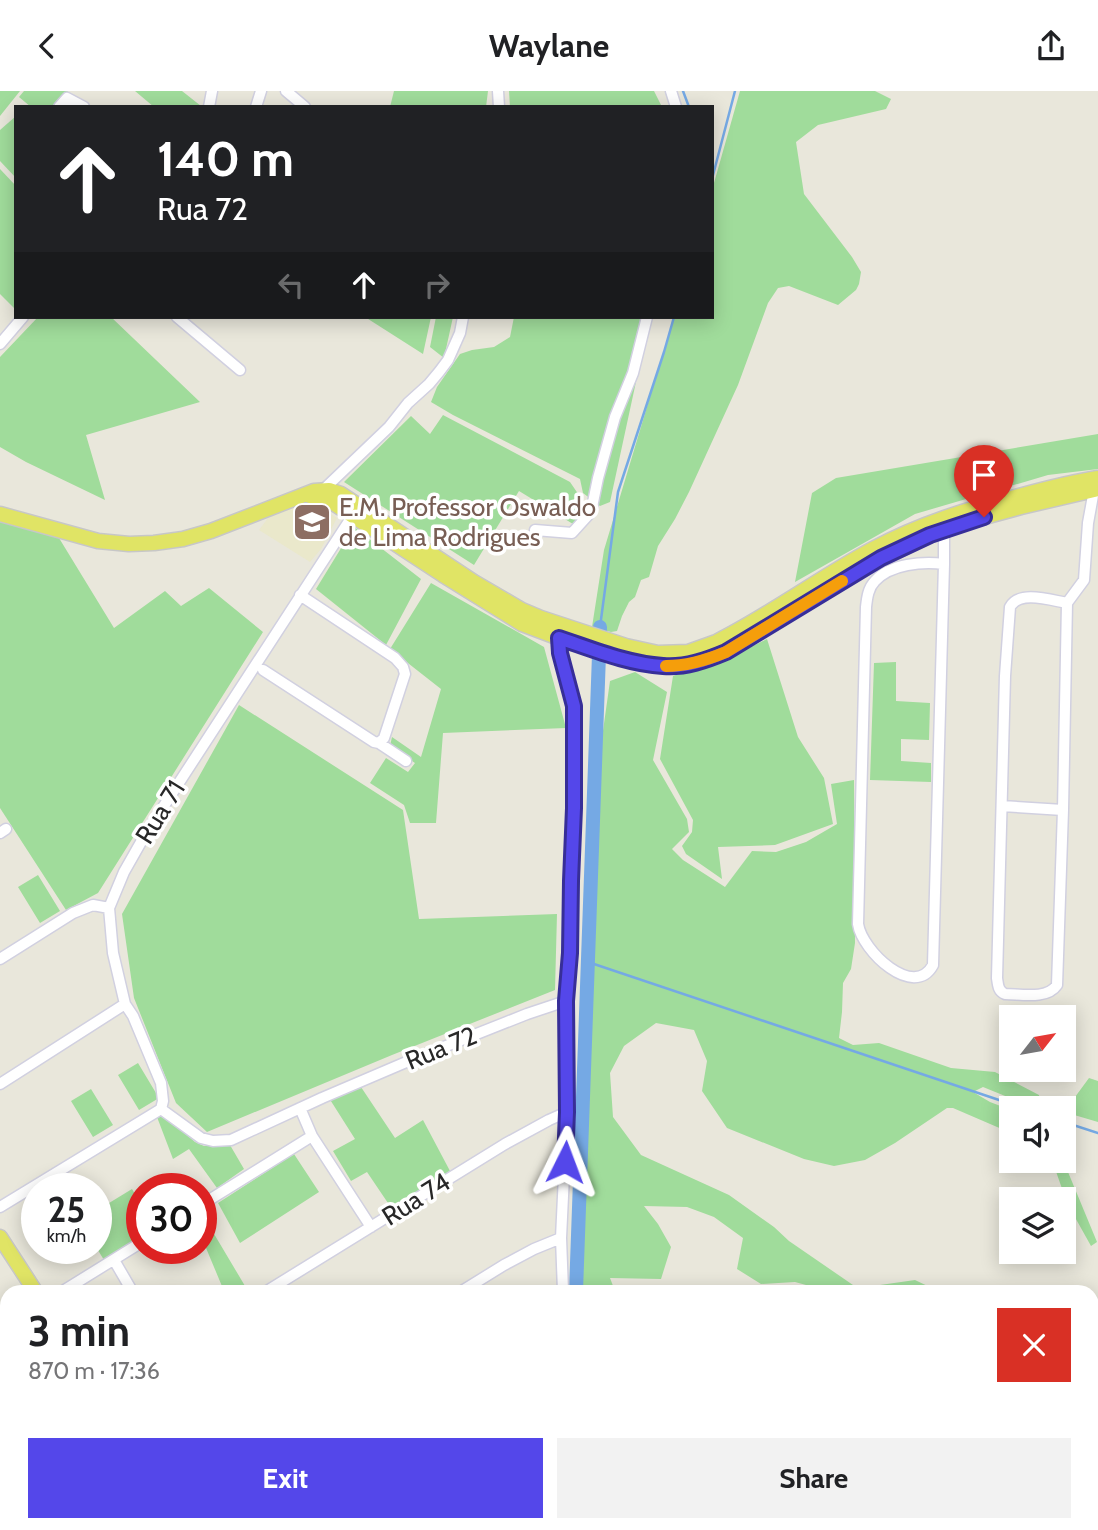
<!DOCTYPE html>
<html lang="en">
<head>
<meta charset="utf-8">
<style>
	:root { --surface:#fff; --page:#f2f2f2; --text:#202124; --muted:#757577; --accent:#5447ea }
	body { margin:0; font-family:Cabin,sans-serif; background:var(--page); color:var(--text); height:100vh; display:flex; flex-direction:column; font-size:26px; white-space:nowrap }
	* { box-sizing:border-box; margin:0 }
	p { font-size:23px; color:var(--muted) }
	.icon { flex:none; width:38px; height:38px; fill:none; stroke:currentColor; stroke-width:2; stroke-linecap:round; stroke-linejoin:round }
	.map { position:relative; flex:1; overflow:hidden }
	.panel { position:absolute; left:0px; top:1194px; width:1099px; height:247px; display:flex; flex-direction:column; background:var(--surface); border-radius:21px 21px 0 0; box-shadow:0 4px 18px #0003 }
	.panel>* { flex:none }
	.guide { position:absolute; left:14px; top:14px; width:700px; height:214px; border-radius:0px; box-shadow:0 4px 18px #0003; background:#202124; color:#fff; overflow:hidden }
	.needle { width:46px; rotate:59deg }
	.tools { position:absolute; left:999px; top:914px; display:grid; gap:14px }
	.tools a { display:grid; place-items:center; width:77px; height:77px; border-radius:0px; background:var(--surface); box-shadow:0 4px 18px #0003; font-size:35px }
	.speed { position:absolute; left:21px; top:1082px; display:flex; gap:14px; font-size:35px; font-weight:700; text-align:center }
	.speed>* { display:grid; place-content:center; width:91px; height:91px; border-radius:50%; background:var(--surface); box-shadow:0 4px 18px #0003; line-height:1 }
	.speed small { font-size:18px; font-weight:400 }
	.speed .limit { border:10px solid #d22; background:#fff; color:#111 }
	.pin { position:absolute; display:grid; place-items:center; width:60px; height:60px; color:#fff; margin:-72px -30px; border-radius:50% 50% 50% 0; rotate:-45deg; box-shadow:0 0 7px #0007 }
	.pin .icon { rotate:45deg }
	.me { position:absolute; width:77px; margin:-38px; rotate:3deg; stroke-linejoin:round; filter:drop-shadow(0 0 5px #0008) }
	.turn { display:flex; align-items:center; gap:24px; height:147px; padding:0 28px; font-size:32px }
	.turn .icon { width:91px; height:91px; stroke-width:2.5 }
	.turn b { display:block; font-size:49px; line-height:60px }
	.lanes { display:flex; align-items:center; height:66px; padding:0 28px; background:#0003; justify-content:center; gap:35px; direction:ltr }
	.lanes .off { opacity:.35 }
	.round { display:grid; place-items:center; flex:none; width:74px; height:74px; border-radius:0px; background:var(--page) }
	.overview { display:flex; align-items:center; justify-content:space-between; height:119px; padding:0 28px }
	h1 { font-size:42px; font-weight:700; line-height:52px }
	.action { display:flex; gap:14px; margin-top:auto; padding:14px 28px }
	.action a { flex:1; height:80px; border-radius:0px; background:var(--accent); color:#fff; font-size:28px; font-weight:700; line-height:80px; text-align:center }
	.action a+a { background:var(--page); color:var(--text) }
	header { display:flex; justify-content:space-between; align-items:center; height:91px; padding:0 28px; background:var(--surface); font-size:32px; font-weight:700 }
	.map>svg:first-child { display:block }
	.education { fill:#eae8cb }
	.green { fill:#a0dc9b }
	.water { fill:#75a9e4 }
	.lines { fill:none; stroke-linecap:round; stroke-linejoin:round }
	.stream { stroke:#75a9e4; stroke-width:2.5 }
	.river { stroke:#75a9e4; stroke-width:14 }
	.minor-casing { stroke:#d1d0e0; stroke-width:13 }
	.major-casing { stroke:#c7c7c7; stroke-width:17 }
	.minor { stroke:#fff; stroke-width:10 }
	.major { stroke:#e0e465; stroke-width:14 }
	.route-casing { stroke:#372e98; stroke-width:18 }
	.route { stroke:#5447ea; stroke-width:12 }
	.slow { stroke:#f59e0b; stroke-width:12 }
	.labels { text-anchor:middle; stroke-width:7; stroke-linejoin:round; paint-order:stroke }
	.education-label { font-size:26px; fill:#785e54; stroke:#fff; text-anchor:start }
	.street-label { font-size:26px; fill:#282828; stroke:#fff }
</style>
</head>
<body>
<header><svg class="icon" aria-label="back" viewBox="0 0 24 24"><path d="M15 5l-7 7 7 7"/></svg>Waylane<svg class="icon" aria-label="share" viewBox="0 0 24 24"><path d="M12 15V3M7 8l5-5 5 5M5 13v7h14v-7"/></svg></header>
<div class="map">
<svg width="1098" height="1439" viewBox="0 0 1098 1439">
	<rect width="100%" height="100%" fill="#e9e7db"/>
	<path class="education" d="M 315,416 L 326,420 L 337,427 L 321,458 L 310,471 L 259,439 L 268,427 L 293,417 Z"/>
	<path class="green" d="M 0,0 L 20,0 L 0,25 Z
		M 24,0 L 68,0 L 52,16 L 31,16 L 19,6 Z
		M 135,0 L 182,0 L 201,15 L 154,16 Z
		M 394,0 L 488,0 L 486,16 L 390,16 Z
		M 509,0 L 654,0 L 662,16 L 510,16 Z
		M 740,0 L 875,0 L 891,8 L 886,18 L 818,34 L 796,51 L 804,103 L 852,166 L 861,181 L 859,193 L 856,199 L 838,214 L 789,195 L 778,197 L 768,212 L 738,294 L 689,401 L 675,428 L 658,455 L 649,486 L 641,489 L 635,506 L 629,511 L 622,525 L 617,540 L 611,541 L 592,536 L 604,459 L 674,226 L 712,226 L 712,99 Z
		M 16,25 L 16,87 L 0,70 L 0,39 Z
		M 0,78 L 16,95 L 16,219 L 0,203 Z
		M 38,226 L 111,226 L 200,311 L 86,344 L 105,409 L 26,371 L 0,356 L 0,266 Z
		M 365,226 L 431,226 L 423,263 Z
		M 436,226 L 453,226 L 444,267 L 430,256 Z
		M 514,226 L 650,226 L 610,411 L 600,415 L 583,402 L 580,388 L 453,324 L 431,311 L 437,296 L 460,263 L 472,259 L 494,256 L 510,246 Z
		M 443,324 L 570,391 L 585,413 L 573,433 L 519,400 L 474,474 L 344,391 L 411,325 L 430,343 Z
		M 1098,343 L 1098,378 L 1048,384 L 915,423 L 795,491 L 812,402 L 836,387 Z
		M 0,429 L 59,447 L 114,537 L 165,500 L 181,515 L 209,497 L 263,541 L 98,802 L 66,819 L 0,717 Z
		M 354,436 L 421,488 L 386,554 L 316,498 Z
		M 431,492 L 544,556 L 566,637 L 443,642 L 436,732 L 410,732 L 404,714 L 370,692 L 386,667 L 408,681 L 415,672 L 390,655 L 392,646 L 421,666 L 441,598 L 390,558 Z
		M 767,548 L 798,646 L 824,687 L 833,733 L 775,754 L 718,756 L 722,788 L 686,763 L 682,755 L 692,741 L 693,729 L 660,668 L 673,585 L 728,567 Z
		M 896,571 L 896,610 L 930,612 L 929,649 L 901,648 L 901,670 L 931,672 L 931,691 L 870,689 L 874,572 Z
		M 635,581 L 667,601 L 653,669 L 687,728 L 689,741 L 672,758 L 683,769 L 725,796 L 752,760 L 776,761 L 806,751 L 837,733 L 831,693 L 854,689 L 855,852 L 851,878 L 843,892 L 842,921 L 839,947 L 853,954 L 879,952 L 951,977 L 995,981 L 1039,1004 L 1040,1013 L 1027,1014 L 983,996 L 973,1001 L 990,1011 L 1011,1019 L 1011,1042 L 953,1017 L 947,1017 L 895,1052 L 865,1069 L 834,1075 L 804,1068 L 727,1037 L 702,1000 L 707,970 L 694,939 L 656,932 L 624,955 L 610,982 L 613,1026 L 641,1064 L 729,1104 L 774,1136 L 789,1150 L 853,1194 L 873,1195 L 915,1189 L 938,1200 L 828,1200 L 795,1191 L 761,1193 L 737,1178 L 743,1147 L 714,1126 L 687,1116 L 644,1115 L 658,1133 L 671,1156 L 661,1188 L 610,1187 L 615,1200 L 581,1200 L 584,913 L 587,848 L 596,762 L 598,675 L 610,590 Z
		M 239,614 L 403,719 L 419,828 L 557,823 L 555,899 L 392,964 L 207,1041 L 176,1012 L 134,907 L 122,823 Z
		M 38,784 L 60,820 L 40,832 L 18,796 Z
		M 138,972 L 159,1007 L 139,1019 L 118,984 Z
		M 1089,987 L 1098,990 L 1098,1031 L 1064,1021 Z
		M 361,996 L 395,1047 L 423,1029 L 450,1080 L 392,1118 L 367,1081 L 351,1090 L 333,1060 L 355,1048 L 329,1007 Z
		M 91,998 L 113,1034 L 93,1046 L 71,1010 Z
		M 162,1023 L 195,1051 L 204,1055 L 230,1054 L 244,1078 L 217,1097 L 189,1058 L 173,1068 L 157,1026 Z
		M 1064,1058 L 1068,1081 L 1097,1151 L 1091,1155 L 1067,1112 L 1052,1069 L 1064,1069 Z
		M 294,1063 L 319,1101 L 240,1152 L 218,1112 Z
		M 132,1098 L 142,1115 L 142,1144 L 104,1169 L 96,1156 L 96,1120 Z
		M 201,1121 L 248,1200 L 224,1200 L 201,1145 Z
		M 494,1433 L 524,1433 L 527,1439 L 485,1439 Z
		M 554,1433 L 625,1433 L 629,1439 L 558,1439 Z"/>
	<path class="water" d="M 1098,1273 L 1098,1439 L 925,1439 L 924,1433 L 1092,1433 L 1092,1274 Z"/>
	<g class="lines">
		<path class="stream" d="M 683,0 L 689,16
			M 712,88 L 735,0
			M 600,536 L 618,401 L 664,261 L 674,226
			M 588,871 L 1023,1017
			M 1064,1031 L 1098,1042"/>
		<path class="river" d="M 576,1200 L 600,536
			M 652,1433 L 656,1439"/>
		<defs>
			<path id="minor" d="M 286,0 L 305,16
				M 498,0 L 499,16
				M 671,0 L 676,16
				M 59,16 L 67,7 L 84,16
				M 209,16 L 212,0
				M 256,16 L 261,0
				M 177,226 L 240,279
				M 0,253 L 23,226
				M 323,399 L 389,336 L 408,312 L 429,293 L 439,281 L 448,269 L 460,242 L 463,226
				M 535,439 L 572,442 L 591,421 L 598,387 L 615,326 L 633,282 L 647,226
				M 944,473 C 923,470 890,473 875,490 C 868,497 867,507 866,516 L 858,833 C 862,860 914,909 933,874 L 944,473 L 944,438
				M 1067,512 C 1050,509 1019,499 1010,516 L 1005,585 L 997,887 C 998,894 998,900 1005,903 C 1020,903 1047,909 1057,894 L 1063,719 L 1067,512 L 1084,489 L 1088,432 L 1094,399
				M 559,547 L 560,562 L 574,615 L 574,717 L 571,791 L 570,862 L 566,910 L 567,1021 L 561,1147 L 563,1200
				M 263,579 L 374,651 L 379,652 L 384,647 L 405,583 L 403,576 L 395,567 L 300,504
				M 379,652 L 406,670
				M 1002,715 L 1063,719
				M 0,742 L 6,738
				M 0,868 L 73,822 L 93,814 L 109,817
				M 0,993 L 125,913
				M 300,1017 L 312,1045 L 371,1136
				M 161,1018 L 163,1010 L 161,992 L 133,925 L 125,913 L 113,862 L 109,817 L 124,781 L 145,744 L 353,424
				M 161,1018 L 201,1047 L 213,1050 L 231,1049 L 322,1007 L 411,969 L 527,923 L 566,910
				M 201,1114 L 312,1045
				M 0,1116 L 161,1018
				M 114,1169 L 132,1200
				M 63,1200 L 142,1151
				M 267,1200 L 505,1053 L 549,1029 L 567,1021
				M 462,1200 L 504,1174 L 534,1158 L 561,1147
				M 0,1239 L 7,1235
				M 0,1362 L 7,1358
				M 635,1433 L 639,1439
				M 68,1439 L 77,1433
				M 277,1439 L 286,1433
				M 476,1439 L 485,1433"/>
			<path id="major" d="M 310,405 L 330,410 L 443,484 L 522,533 L 559,547 L 608,563 L 664,575 L 693,572 L 726,561 L 866,475 L 930,444 L 966,431 L 1021,416 L 1098,398
				M 0,423 L 98,450 L 129,453 L 154,452 L 183,448 L 211,440 L 314,400 L 329,399 L 341,403 L 474,491 L 522,519 L 541,527 L 626,555 L 658,562 L 688,561 L 716,551 C 770,524 819,487 873,458 C 919,433 968,418 1019,405 C 1045,398 1071,391 1098,387
				M 0,1146 L 35,1200
				M 174,1433 L 178,1439"/>
		</defs>
		<use href="#minor" class="minor-casing"/>
		<use href="#major" class="major-casing"/>
		<use href="#minor" class="minor"/>
		<use href="#major" class="major"/>
	</g>
	<g class="lines">
		<defs>
			<path id="route" d="M 565,1071 L 567,1021 L 566,910 L 570,862 L 571,790 L 574,717 L 574,615 L 560,562 L 559,547 C 592,558 628,573 663,575 C 685,577 707,569 726,561 L 881,467 L 930,444 L 984,426"/>
		</defs>
		<use href="#route" class="route-casing"/>
		<use href="#route" class="route"/>
		<path class="slow" d="M 666,575 C 687,575 707,569 726,561 L 842,490"/>
	</g>
	<defs>
		<symbol id="school-square" viewBox="-11 -11 22 22"><rect x="-9" y="-9" width="18" height="18" rx="4" fill="#8d6e63" stroke="#fff"/><path d="M0-5L7-2L0 1L-7-2ZM-4 1L0 2.5L4 1V4Q0 6-4 4Z" fill="#fff"/></symbol>
	</defs>
	<g fill-rule="evenodd">
		<use href="#school-square" x="290" y="409" width="44" height="44"/>
	</g>
	<g class="labels">
		<g class="education-label">
			<text x="339" y="425">E.M. Professor Oswaldo<tspan x="339" dy="30">de Lima Rodrigues</tspan></text>
		</g>
		<g class="street-label">
			<text transform="translate(160 721) rotate(-58)" y="9">Rua 71</text>
			<text transform="translate(441 957) rotate(-22)" y="9">Rua 72</text>
			<text transform="translate(416 1108) rotate(-32)" y="9">Rua 74</text>
		</g>
	</g>
</svg>
<div class="tools">
<a><svg class="needle" viewBox="-14 -14 28 28"><path d="M0-13l5 13h-10z" fill="#e53935"/><path d="M0 13l5-13h-10z" fill="#757577"/></svg></a>
<a><svg class="icon" aria-label="sound" viewBox="0 0 24 24"><path d="M4 9h4l5-4v14l-5-4H4zM17 9q2 3 0 6"/></svg></a>
<a><svg class="icon" aria-label="layers" viewBox="0 0 24 24"><path d="M12 4l9 5-9 5-9-5zM3 14l9 5 9-5"/></svg></a>
</div>
<div class="speed"><div>25<small>km/h</small></div><div class="limit">30</div></div>
<div class="pin" style="left:984px;top:426px;background:#d93025"><svg class="icon" aria-label="arrive" viewBox="0 0 24 24"><path d="M6 21V4h12l-3 4 3 4H6"/></svg></div>
<svg class="me" style="left:565px;top:1071px" viewBox="-20 -20 40 40"><path d="M0-17L14 15 0 8-14 15z" fill="#5447ea" stroke="#fff" stroke-width="4"/></svg>
<div class="guide">
<div class="turn"><svg class="icon" aria-label="ahead" viewBox="0 0 24 24"><path d="M12 20V5M6 11l6-6 6 6"/></svg><div><b>140 m</b>Rua 72</div></div>
<div class="lanes"><svg class="icon off" aria-label="left" viewBox="0 0 24 24"><path d="M17 20v-9H6M10 6l-5 5 5 5"/></svg><svg class="icon" aria-label="ahead" viewBox="0 0 24 24"><path d="M12 20V5M6 11l6-6 6 6"/></svg><svg class="icon off" aria-label="right" viewBox="0 0 24 24"><path d="M7 20v-9h11M14 6l5 5-5 5"/></svg></div>
</div>
<section class="panel">
<div class="overview"><div><h1>3 min</h1><p>870 m · 17:36</p></div><a class="round" style="background:#d93025;color:#fff"><svg class="icon" aria-label="close" viewBox="0 0 24 24"><path d="M6 6l12 12M18 6L6 18"/></svg></a></div>
<div class="action"><a>Exit</a><a>Share</a></div>
</section>
</div>
</body>
</html>
